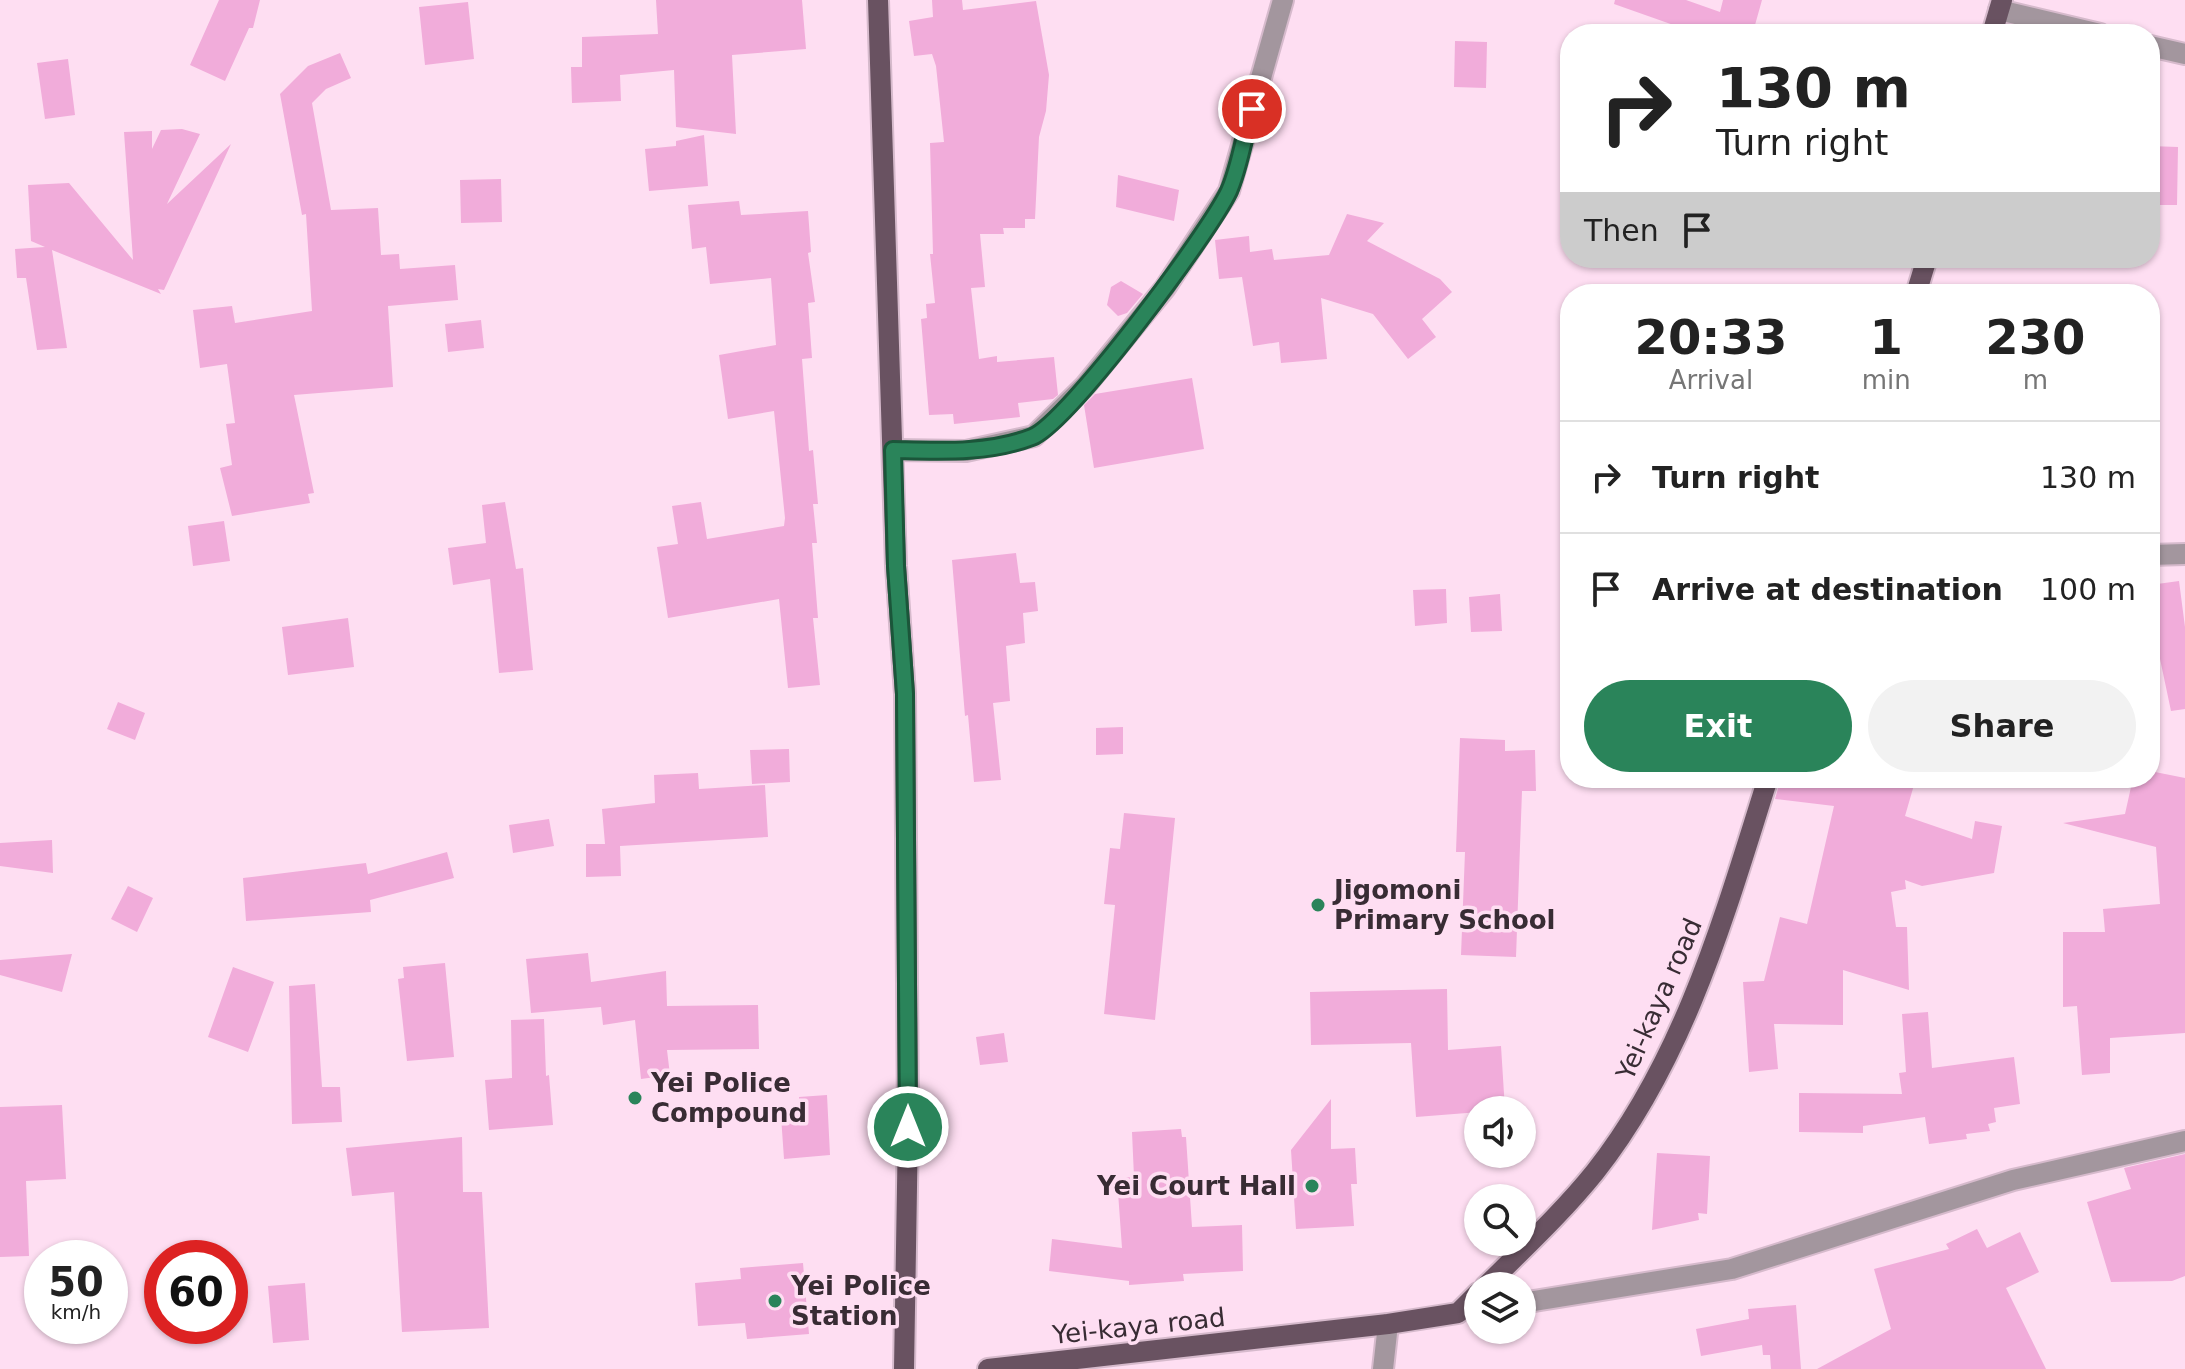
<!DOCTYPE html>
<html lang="en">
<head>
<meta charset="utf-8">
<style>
	:root { --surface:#fff; --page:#f2f2f2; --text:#222; --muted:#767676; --line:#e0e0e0; --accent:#2a845a }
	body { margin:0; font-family:"DejaVu Sans",sans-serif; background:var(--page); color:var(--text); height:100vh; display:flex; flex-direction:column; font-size:30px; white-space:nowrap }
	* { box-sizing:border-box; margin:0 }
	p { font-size:26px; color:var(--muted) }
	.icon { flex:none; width:44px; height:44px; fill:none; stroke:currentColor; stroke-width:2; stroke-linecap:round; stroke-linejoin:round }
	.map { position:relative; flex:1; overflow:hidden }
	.sheet { position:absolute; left:1560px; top:284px; width:600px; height:504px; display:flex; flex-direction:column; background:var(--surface); border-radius:32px; box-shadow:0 2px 6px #0004 }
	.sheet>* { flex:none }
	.guide { position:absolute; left:1560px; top:24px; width:600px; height:244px; border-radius:32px; box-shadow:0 2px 6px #0004; background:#fff; color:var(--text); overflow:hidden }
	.buttons { position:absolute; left:1464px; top:1096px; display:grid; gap:16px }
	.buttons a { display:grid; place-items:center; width:72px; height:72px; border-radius:50%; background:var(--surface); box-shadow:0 2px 6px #0004; font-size:40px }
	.speed { position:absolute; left:24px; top:1240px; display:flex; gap:16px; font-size:40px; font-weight:700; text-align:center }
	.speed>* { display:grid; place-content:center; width:104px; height:104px; border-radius:50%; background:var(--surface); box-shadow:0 2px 6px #0004; line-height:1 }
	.speed small { font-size:20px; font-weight:400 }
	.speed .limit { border:12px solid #d22; background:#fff; color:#111 }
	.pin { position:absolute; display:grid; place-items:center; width:68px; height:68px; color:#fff; margin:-34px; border:4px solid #fff; border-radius:50%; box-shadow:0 2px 8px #0007 }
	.me { position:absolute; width:88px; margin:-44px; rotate:0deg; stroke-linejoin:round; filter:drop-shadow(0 0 6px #0008) }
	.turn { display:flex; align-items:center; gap:28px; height:168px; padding:0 24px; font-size:36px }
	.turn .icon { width:104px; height:104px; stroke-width:2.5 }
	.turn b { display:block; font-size:56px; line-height:68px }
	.then { display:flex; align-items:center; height:76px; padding:0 24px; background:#0003; gap:16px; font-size:30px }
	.eta { display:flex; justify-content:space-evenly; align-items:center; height:136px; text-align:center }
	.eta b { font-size:48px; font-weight:600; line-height:56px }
	.action { display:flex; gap:16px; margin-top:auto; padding:16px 24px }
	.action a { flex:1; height:92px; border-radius:48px; background:var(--accent); color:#fff; font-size:32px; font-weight:600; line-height:92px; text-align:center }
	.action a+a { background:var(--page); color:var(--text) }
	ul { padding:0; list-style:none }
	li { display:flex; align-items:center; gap:24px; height:112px; padding:0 24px; border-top:2px solid var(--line) }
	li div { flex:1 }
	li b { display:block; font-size:30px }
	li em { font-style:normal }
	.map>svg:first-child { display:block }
	.building { fill:#f1acda }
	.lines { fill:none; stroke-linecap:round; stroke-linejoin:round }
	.minor-casing { stroke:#d6bacc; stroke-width:24 }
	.primary-casing { stroke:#d6bacc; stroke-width:24 }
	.minor { stroke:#a3969e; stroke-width:20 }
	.primary { stroke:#695261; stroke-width:20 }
	.route-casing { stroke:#1b563a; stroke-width:20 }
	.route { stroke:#2a845a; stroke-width:14 }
	.poi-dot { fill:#2a845a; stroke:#fedef2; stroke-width:3 }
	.labels { text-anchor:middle; stroke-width:7; stroke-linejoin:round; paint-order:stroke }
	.poi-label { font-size:26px; font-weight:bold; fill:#382c34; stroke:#fedef2; text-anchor:start }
	.street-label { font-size:26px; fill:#382c34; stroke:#fedef2 }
</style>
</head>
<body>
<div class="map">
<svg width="2185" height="1369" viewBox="0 0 2185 1369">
	<rect width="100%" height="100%" fill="#fedef2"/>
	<path class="building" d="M 219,0 L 260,0 L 253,28 L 249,28 L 225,81 L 190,65 Z
		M 656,0 L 802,0 L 806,49 L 732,55 L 736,134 L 676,127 L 674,70 L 620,75 L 621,101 L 572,103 L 571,67 L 582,67 L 582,37 L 658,34 Z
		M 932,0 L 962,0 L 963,10 L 1036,1 L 1049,75 L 1046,111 L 1039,137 L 1035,219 L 1025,219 L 1025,228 L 1003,228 L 1004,234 L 980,234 L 985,287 L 971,288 L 979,359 L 997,356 L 997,362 L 1054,357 L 1058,395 L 1053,399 L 1018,403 L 1020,417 L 954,424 L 953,414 L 929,415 L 921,319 L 927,318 L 926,304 L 935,303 L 930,254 L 933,254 L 930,143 L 944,142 L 936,66 L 932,54 L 914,56 L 909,21 L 933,17 Z
		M 1615,0 L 1686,0 L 1720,12 L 1723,0 L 1762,0 L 1755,25 L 1770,30 L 1770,34 L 1699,34 L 1614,4 Z
		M 468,2 L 474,59 L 425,65 L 419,7 Z
		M 1455,41 L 1487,42 L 1486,88 L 1454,87 Z
		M 340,53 L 351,78 L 326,89 L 312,103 L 331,210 L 378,208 L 381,255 L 399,254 L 400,269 L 455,265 L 458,300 L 388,306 L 393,387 L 294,395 L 314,493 L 308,494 L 310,503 L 232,516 L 220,468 L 232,465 L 226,424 L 235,423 L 227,364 L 200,368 L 193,310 L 232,306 L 235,323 L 312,311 L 306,214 L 302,215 L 280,94 L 308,66 Z
		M 68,59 L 75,115 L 45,119 L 37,63 Z
		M 182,129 L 200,134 L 167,204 L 231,144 L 164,290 L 158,289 L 161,294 L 52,250 L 67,348 L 37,350 L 26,278 L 17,278 L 15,249 L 45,247 L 31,241 L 28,185 L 69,183 L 133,260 L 124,132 L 152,131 L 152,149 L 161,130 Z
		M 704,135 L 708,186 L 649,191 L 645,149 L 676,146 L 676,141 Z
		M 2150,146 L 2178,147 L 2177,205 L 2150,205 Z
		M 1118,175 L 1179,190 L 1174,221 L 1116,207 Z
		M 501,179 L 502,222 L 461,223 L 460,180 Z
		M 739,201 L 741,215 L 808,211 L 811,252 L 808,253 L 815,302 L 808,303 L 812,358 L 802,359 L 809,451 L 813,450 L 818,504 L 813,504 L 817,543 L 812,543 L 818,618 L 813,618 L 820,685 L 788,688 L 779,599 L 668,618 L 657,547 L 678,544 L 672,506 L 701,502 L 707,539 L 784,526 L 785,518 L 774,411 L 728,419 L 719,355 L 776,345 L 771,278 L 710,284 L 706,247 L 692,249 L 688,205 Z
		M 1347,214 L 1384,223 L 1367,241 L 1440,279 L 1452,292 L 1422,319 L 1436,337 L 1408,359 L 1373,314 L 1321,298 L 1327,359 L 1281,363 L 1279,342 L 1253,346 L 1242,277 L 1219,279 L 1215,240 L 1249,236 L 1250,252 L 1272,249 L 1274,260 L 1329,255 Z
		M 1121,281 L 1143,294 L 1127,313 L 1118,316 L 1107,305 L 1111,287 Z
		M 481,320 L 484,348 L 448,352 L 445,324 Z
		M 1192,378 L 1204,449 L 1094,468 L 1084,405 L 1095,394 Z
		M 505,502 L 516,569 L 523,568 L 533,670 L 499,673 L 490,579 L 453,585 L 448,548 L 486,543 L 482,505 Z
		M 224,521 L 230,561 L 193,566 L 188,526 Z
		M 1016,553 L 1020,583 L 1035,582 L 1038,611 L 1023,613 L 1025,643 L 1006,646 L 1010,701 L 993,703 L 1001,780 L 974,782 L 968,715 L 965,716 L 952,560 Z
		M 2179,581 L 2185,627 L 2185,709 L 2171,711 L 2152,621 L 2150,585 Z
		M 1446,589 L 1447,623 L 1415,626 L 1413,590 Z
		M 1500,594 L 1502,631 L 1471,632 L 1469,597 Z
		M 348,618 L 354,667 L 288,675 L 282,627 Z
		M 118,702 L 145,713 L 135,740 L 107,729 Z
		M 1123,727 L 1123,754 L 1096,755 L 1096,728 Z
		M 1460,738 L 1505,740 L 1505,751 L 1535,750 L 1536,791 L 1522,791 L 1516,957 L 1461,955 L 1465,852 L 1456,852 Z
		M 789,749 L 790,782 L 752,784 L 750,750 Z
		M 2150,771 L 2185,778 L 2185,1033 L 2110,1038 L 2110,1073 L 2082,1075 L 2077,1006 L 2063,1007 L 2063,932 L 2105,932 L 2103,909 L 2160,904 L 2156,847 L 2063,823 L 2125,814 L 2133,778 L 2150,778 Z
		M 698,773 L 699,789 L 765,785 L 768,837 L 620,846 L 621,876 L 586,877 L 586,844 L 605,844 L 602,809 L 655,803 L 654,775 Z
		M 1781,778 L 1916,778 L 1905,816 L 1972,839 L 1975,821 L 2002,826 L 1994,873 L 1922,886 L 1905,880 L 1906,889 L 1891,892 L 1896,927 L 1907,927 L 1909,990 L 1843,970 L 1843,1025 L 1774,1024 L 1778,1069 L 1749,1072 L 1743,982 L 1764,981 L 1780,917 L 1807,924 L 1834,806 L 1775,799 Z
		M 1124,813 L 1175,818 L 1155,1020 L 1104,1014 L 1115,905 L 1104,904 L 1110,848 L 1120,849 Z
		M 549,819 L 554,846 L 513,853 L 509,825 Z
		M 52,840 L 53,873 L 0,866 L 0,843 Z
		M 447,852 L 454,878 L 370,900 L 371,912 L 246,921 L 243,878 L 366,863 L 368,874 Z
		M 128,886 L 153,898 L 137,932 L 111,919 Z
		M 588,953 L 591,982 L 666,971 L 667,1006 L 758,1005 L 759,1049 L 667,1050 L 670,1075 L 641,1079 L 635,1020 L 603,1025 L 601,1007 L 531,1013 L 526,959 Z
		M 72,954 L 62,992 L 0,975 L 0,960 Z
		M 445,963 L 454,1057 L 407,1061 L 398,979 L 404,978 L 403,967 Z
		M 233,967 L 274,982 L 248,1052 L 208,1037 Z
		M 315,984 L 322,1087 L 340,1087 L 342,1122 L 292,1124 L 289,986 Z
		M 1447,989 L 1448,1050 L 1501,1046 L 1505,1110 L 1416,1117 L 1411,1043 L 1311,1045 L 1310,992 Z
		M 1928,1012 L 1932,1068 L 2014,1057 L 2020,1104 L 1994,1108 L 1996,1122 L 1988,1124 L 1990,1131 L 1966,1134 L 1967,1139 L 1929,1144 L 1925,1117 L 1863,1126 L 1863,1133 L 1799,1132 L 1799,1093 L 1902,1094 L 1899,1073 L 1906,1072 L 1902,1014 Z
		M 544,1019 L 546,1076 L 549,1075 L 553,1125 L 489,1130 L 485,1080 L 512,1078 L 511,1020 Z
		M 1004,1033 L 1008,1062 L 980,1065 L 976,1037 Z
		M 827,1095 L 830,1155 L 784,1159 L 781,1116 L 800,1115 L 799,1097 Z
		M 1331,1099 L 1331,1149 L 1355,1148 L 1357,1184 L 1351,1184 L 1354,1226 L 1296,1229 L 1291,1150 Z
		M 62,1105 L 66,1179 L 26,1181 L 29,1256 L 0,1257 L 0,1107 Z
		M 1181,1129 L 1182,1137 L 1186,1137 L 1192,1227 L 1242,1225 L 1243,1271 L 1183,1274 L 1184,1281 L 1129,1285 L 1129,1281 L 1049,1271 L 1052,1239 L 1122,1248 L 1117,1178 L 1134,1177 L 1132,1132 Z
		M 462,1137 L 463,1192 L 482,1192 L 489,1328 L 402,1332 L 394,1192 L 352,1196 L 346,1148 Z
		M 1657,1153 L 1710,1156 L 1707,1214 L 1698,1213 L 1699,1220 L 1652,1230 Z
		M 2185,1154 L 2185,1276 L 2172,1281 L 2111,1282 L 2087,1202 L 2131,1189 L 2124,1168 Z
		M 1977,1229 L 1987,1248 L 2020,1232 L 2039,1272 L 2006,1288 L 2046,1369 L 1817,1369 L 1891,1329 L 1874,1269 L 1949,1249 L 1946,1244 Z
		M 803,1263 L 809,1334 L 747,1339 L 745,1323 L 698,1326 L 695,1283 L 741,1279 L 740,1268 Z
		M 305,1283 L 309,1340 L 273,1343 L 268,1286 Z
		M 1796,1305 L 1801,1369 L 1771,1369 L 1770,1355 L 1763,1355 L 1762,1345 L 1701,1356 L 1696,1329 L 1749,1319 L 1748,1309 Z"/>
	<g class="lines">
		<defs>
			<path id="minor" d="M 1999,10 L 2100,34
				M 2150,46 L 2185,54
				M 893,450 L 966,451 L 1034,436 L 1085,386 L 1165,288 L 1229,191 L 1283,0
				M 2150,555 L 2185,554
				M 1522,1303 L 1732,1269 L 2013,1180 L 2185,1141
				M 1383,1369 L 1388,1324"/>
			<path id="primary" d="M 878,0 L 896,566 L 905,694 L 908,1127 L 904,1369
				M 1992,34 L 2002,0
				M 1916,294 L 1927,258
				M 1486,1286 C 1523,1249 1562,1213 1595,1172 C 1685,1058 1725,914 1768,778
				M 988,1369 L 1388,1324 L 1458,1313 L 1478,1293"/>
		</defs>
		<use href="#minor" class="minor-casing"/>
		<use href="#primary" class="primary-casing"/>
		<use href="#minor" class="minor"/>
		<use href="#primary" class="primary"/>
	</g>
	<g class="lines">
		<defs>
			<path id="route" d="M 908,1127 L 905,694 L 896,566 L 893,450 C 939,451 988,454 1032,437 C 1068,423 1210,232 1229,191 C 1240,166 1244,135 1252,109"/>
		</defs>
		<use href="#route" class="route-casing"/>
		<use href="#route" class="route"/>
	</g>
	<g class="poi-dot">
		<circle cx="1318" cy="905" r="8"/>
		<circle cx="635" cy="1098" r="8"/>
		<circle cx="1312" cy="1186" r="8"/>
		<circle cx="775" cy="1301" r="8"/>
	</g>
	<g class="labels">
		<g class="poi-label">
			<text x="1334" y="899">Jigomoni<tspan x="1334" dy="30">Primary School</tspan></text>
			<text x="651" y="1092">Yei Police<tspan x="651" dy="30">Compound</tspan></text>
			<text x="1296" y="1195" text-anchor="end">Yei Court Hall</text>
			<text x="791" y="1295">Yei Police<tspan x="791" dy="30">Station</tspan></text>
		</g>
		<g class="street-label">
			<text transform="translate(1659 999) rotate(-66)" y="9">Yei-kaya road</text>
			<text transform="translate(1139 1326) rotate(-6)" y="9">Yei-kaya road</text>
		</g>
	</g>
</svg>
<div class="buttons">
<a><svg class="icon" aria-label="sound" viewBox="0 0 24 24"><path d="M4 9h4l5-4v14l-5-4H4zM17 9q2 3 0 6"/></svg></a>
<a><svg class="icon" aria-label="search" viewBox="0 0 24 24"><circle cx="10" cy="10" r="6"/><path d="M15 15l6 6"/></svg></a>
<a><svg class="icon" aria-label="layers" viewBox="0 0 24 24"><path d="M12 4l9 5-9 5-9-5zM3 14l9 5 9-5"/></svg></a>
</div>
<div class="speed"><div>50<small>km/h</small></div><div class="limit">60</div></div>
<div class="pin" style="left:1252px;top:109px;background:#d93025"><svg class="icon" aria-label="arrive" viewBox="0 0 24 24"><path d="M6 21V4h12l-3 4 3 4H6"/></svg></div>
<svg class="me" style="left:908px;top:1127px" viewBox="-20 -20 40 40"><circle r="17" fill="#2a845a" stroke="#fff" stroke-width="3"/><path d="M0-11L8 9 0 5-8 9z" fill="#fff"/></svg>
<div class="guide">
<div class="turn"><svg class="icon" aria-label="right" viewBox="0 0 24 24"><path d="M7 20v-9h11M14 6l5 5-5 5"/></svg><div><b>130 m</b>Turn right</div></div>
<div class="then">Then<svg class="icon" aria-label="arrive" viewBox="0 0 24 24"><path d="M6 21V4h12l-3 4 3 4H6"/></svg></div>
</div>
<section class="sheet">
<div class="eta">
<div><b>20:33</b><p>Arrival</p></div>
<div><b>1</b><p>min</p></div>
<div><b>230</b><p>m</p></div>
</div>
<ul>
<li><svg class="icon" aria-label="right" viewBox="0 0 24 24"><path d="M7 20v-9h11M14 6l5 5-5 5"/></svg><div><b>Turn right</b></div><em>130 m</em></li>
<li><svg class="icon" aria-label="arrive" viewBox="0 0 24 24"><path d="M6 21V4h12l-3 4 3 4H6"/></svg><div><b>Arrive at destination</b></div><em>100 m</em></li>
</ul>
<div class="action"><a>Exit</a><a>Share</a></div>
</section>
</div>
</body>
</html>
